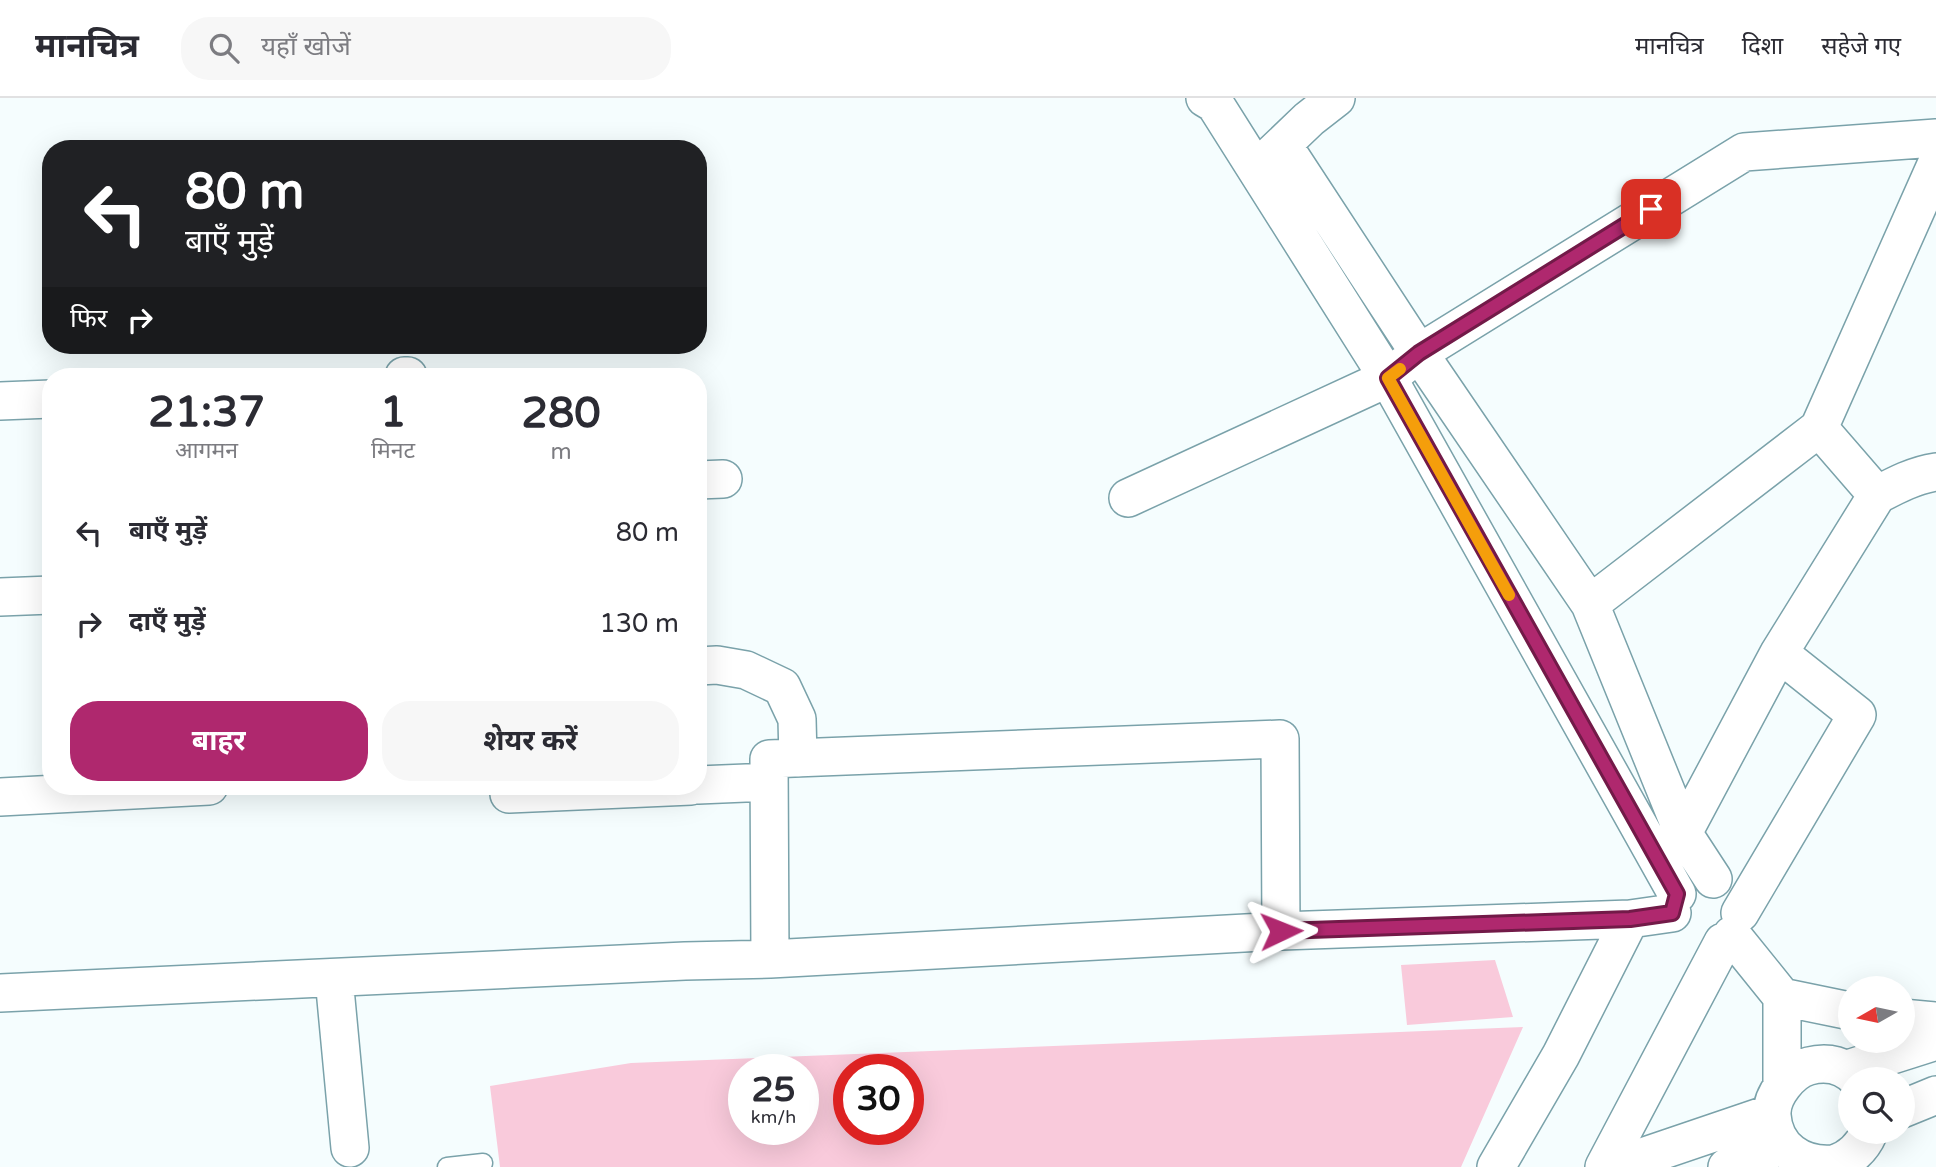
<!DOCTYPE html>
<html lang="hi">
<head>
<meta charset="utf-8">
<style>
	:root { --surface:#fff; --page:#f7f7f7; --text:#2b2b33; --muted:#7c7c81; --line:#e1e1e2; --accent:#af286e }
	body { margin:0; font-family:"Varela Round","Noto Sans Devanagari",sans-serif; background:var(--page); color:var(--text); height:100vh; display:flex; flex-direction:column; font-size:26px; white-space:nowrap }
	* { box-sizing:border-box; margin:0 }
	p { font-size:23px; color:var(--muted) }
	.icon { flex:none; width:38px; height:38px; fill:none; stroke:currentColor; stroke-width:2; stroke-linecap:round; stroke-linejoin:round }
	.map { position:relative; flex:1; overflow:hidden }
	.drawer { position:absolute; left:42px; top:270px; width:665px; height:427px; display:flex; flex-direction:column; background:var(--surface); border-radius:28px; box-shadow:0 7px 28px #0002 }
	.drawer>* { flex:none }
	.guide { position:absolute; left:42px; top:42px; width:665px; height:214px; border-radius:28px; box-shadow:0 7px 28px #0002; background:#202124; color:#fff; overflow:hidden }
	.needle { width:46px; rotate:261deg }
	.fabs { position:absolute; left:1838px; top:878px; display:grid; gap:14px }
	.fabs a { display:grid; place-items:center; width:77px; height:77px; border-radius:50%; background:var(--surface); box-shadow:0 7px 28px #0002; font-size:35px }
	.speed { position:absolute; left:728px; top:956px; display:flex; gap:14px; font-size:35px; font-weight:700; text-align:center }
	.speed>* { display:grid; place-content:center; width:91px; height:91px; border-radius:50%; background:var(--surface); box-shadow:0 7px 28px #0002; line-height:1 }
	.speed small { font-size:18px; font-weight:400 }
	.speed .limit { border:10px solid #d22; background:#fff; color:#111 }
	.pin { position:absolute; display:grid; place-items:center; width:60px; height:60px; color:#fff; margin:-30px; border-radius:14px; box-shadow:0 4px 10px #0006 }
	.me { position:absolute; width:77px; margin:-38px; rotate:88deg; stroke-linejoin:round; filter:drop-shadow(0 0 5px #0008) }
	.turn { display:flex; align-items:center; gap:24px; height:147px; padding:0 28px; font-size:32px }
	.turn .icon { width:91px; height:91px; stroke-width:2.5 }
	.turn b { display:block; font-size:49px; line-height:60px }
	.then { display:flex; align-items:center; height:66px; padding:0 28px; background:#0003; gap:14px; font-size:26px }
	.eta { display:flex; justify-content:space-evenly; align-items:center; height:119px; text-align:center }
	.eta b { font-size:42px; font-weight:700; line-height:49px }
	.action { display:flex; gap:14px; margin-top:auto; padding:14px 28px }
	.action a { flex:1; height:80px; border-radius:28px; background:var(--accent); color:#fff; font-size:28px; font-weight:700; line-height:80px; text-align:center }
	.action a+a { background:var(--page); color:var(--text) }
	ul { padding:0; list-style:none }
	li { display:flex; align-items:center; gap:21px; height:91px; padding:0 28px }
	li div { flex:1 }
	li b { display:block; font-size:26px }
	li em { font-style:normal }
	header { display:flex; align-items:center; gap:42px; box-sizing:border-box; height:98px; padding:0 35px; background:var(--surface); border-bottom:2px solid var(--line) }
	header strong { font-size:33px }
	nav { display:flex; gap:38px; margin-inline-start:auto; font-size:24px }
	.search { width:490px; height:63px; background:var(--page); display:flex; align-items:center; gap:18px; box-sizing:border-box; padding:0 24px; border-radius:28px; color:var(--muted); font-size:26px }
	.map>svg:first-child { display:block }
	.building { fill:#f9cadb; fill-rule:evenodd }
	.lines { fill:none; stroke-linecap:round; stroke-linejoin:round }
	.lane-casing { stroke:#7aa2aa; stroke-width:21 }
	.street-casing { stroke:#7aa2aa; stroke-width:40 }
	.lane { stroke:#fff; stroke-width:18 }
	.street { stroke:#fff; stroke-width:37 }
	.route-casing { stroke:#721a48; stroke-width:18 }
	.route { stroke:#af286e; stroke-width:12 }
	.slow { stroke:#f59e0b; stroke-width:12 }
</style>
</head>
<body>
<header>
<strong>मानचित्र</strong>
<div class="search"><svg class="icon" aria-label="search" viewBox="0 0 24 24"><circle cx="10" cy="10" r="6"/><path d="M15 15l6 6"/></svg>यहाँ खोजें</div>
<nav><a>मानचित्र</a><a>दिशा</a><a>सहेजे गए</a></nav>
</header>
<div class="map">
<svg width="1936" height="1069" viewBox="0 0 1936 1069">
	<rect width="100%" height="100%" fill="#f5fdfe"/>
	<path class="building" d="M 1495,862 L 1513,919 L 1407,927 L 1401,867 Z
		M 1523,929 L 1461,1069 L 500,1069 L 490,988 L 631,965 ZM 744,971 L 803,971 L 803,1031 L 744,1031 ZM 849,971 L 908,971 L 908,1031 L 849,1031 Z"/>
	<g class="lines">
		<defs>
			<path id="lane" d="M 447,1069 L 483,1065"/>
			<path id="street" d="M 1205,0 L 1215,6 L 1388,280 L 1677,796
				M 1283,47 L 1419,255 L 1590,506 L 1683,735 L 1713,781
				M 1264,64 L 1309,21 L 1336,0
				M 404,278 L 408,278
				M 0,303 L 51,301
				M 698,382 L 723,381
				M 1877,397 C 1896,387 1915,377 1936,374
				M 1128,400 L 1388,280 L 1419,255 L 1744,54 L 1936,40
				M 0,499 L 51,497
				M 1590,506 L 1819,330 L 1936,67
				M 698,568 L 717,567 L 746,572 L 782,589 L 797,621 L 798,660
				M 698,687 L 769,684
				M 509,696 L 691,688
				M 0,699 L 209,688
				M 1683,735 L 1779,555 L 1877,397 L 1819,330
				M 1740,815 L 1857,617 L 1779,555
				M 1732,837 L 1782,899 L 1850,913
				M 770,861 L 769,661 L 1280,641 L 1281,833
				M 334,880 L 350,1050
				M 0,895 L 685,863 L 770,861 L 1281,833 L 1630,821 L 1672,815
				M 1902,920 L 1936,923
				M 1848,971 L 1936,943
				M 1858,982 C 1845,967 1828,963 1809,968 C 1791,973 1771,997 1772,1017 C 1774,1050 1801,1069 1834,1066 C 1850,1061 1862,1050 1869,1034
				M 1782,987 L 1782,899
				M 1902,1011 L 1936,997
				M 1496,1069 L 1561,957 L 1630,821
				M 1604,1069 L 1723,844
				M 1613,1069 L 1772,1015
				M 1727,1069 L 1781,1048"/>
		</defs>
		<use href="#lane" class="lane-casing"/>
		<use href="#street" class="street-casing"/>
		<use href="#lane" class="lane"/>
		<use href="#street" class="street"/>
	</g>
	<g class="lines">
		<defs>
			<path id="route" d="M 1281,833 L 1630,821 L 1672,815 L 1677,796 L 1388,280 L 1419,255 L 1651,111"/>
		</defs>
		<use href="#route" class="route-casing"/>
		<use href="#route" class="route"/>
		<path class="slow" d="M 1400,271 L 1388,280 L 1509,497"/>
	</g>
</svg>
<div class="fabs">
<a><svg class="needle" viewBox="-14 -14 28 28"><path d="M0-13l5 13h-10z" fill="#e53935"/><path d="M0 13l5-13h-10z" fill="#7c7c81"/></svg></a>
<a><svg class="icon" aria-label="search" viewBox="0 0 24 24"><circle cx="10" cy="10" r="6"/><path d="M15 15l6 6"/></svg></a>
</div>
<div class="speed"><div>25<small>km/h</small></div><div class="limit">30</div></div>
<div class="pin" style="left:1651px;top:111px;background:#d93025"><svg class="icon" aria-label="arrive" viewBox="0 0 24 24"><path d="M6 21V4h12l-3 4 3 4H6"/></svg></div>
<svg class="me" style="left:1281px;top:833px" viewBox="-20 -20 40 40"><path d="M0-17L14 15 0 8-14 15z" fill="#af286e" stroke="#fff" stroke-width="4"/></svg>
<div class="guide">
<div class="turn"><svg class="icon" aria-label="left" viewBox="0 0 24 24"><path d="M17 20v-9H6M10 6l-5 5 5 5"/></svg><div><b>80 m</b>बाएँ मुड़ें</div></div>
<div class="then">फिर<svg class="icon" aria-label="right" viewBox="0 0 24 24"><path d="M7 20v-9h11M14 6l5 5-5 5"/></svg></div>
</div>
<section class="drawer">
<div class="eta">
<div><b>21:37</b><p>आगमन</p></div>
<div><b>1</b><p>मिनट</p></div>
<div><b>280</b><p>m</p></div>
</div>
<ul>
<li><svg class="icon" aria-label="left" viewBox="0 0 24 24"><path d="M17 20v-9H6M10 6l-5 5 5 5"/></svg><div><b>बाएँ मुड़ें</b></div><em>80 m</em></li>
<li><svg class="icon" aria-label="right" viewBox="0 0 24 24"><path d="M7 20v-9h11M14 6l5 5-5 5"/></svg><div><b>दाएँ मुड़ें</b></div><em>130 m</em></li>
</ul>
<div class="action"><a>बाहर</a><a>शेयर करें</a></div>
</section>
</div>
</body>
</html>
